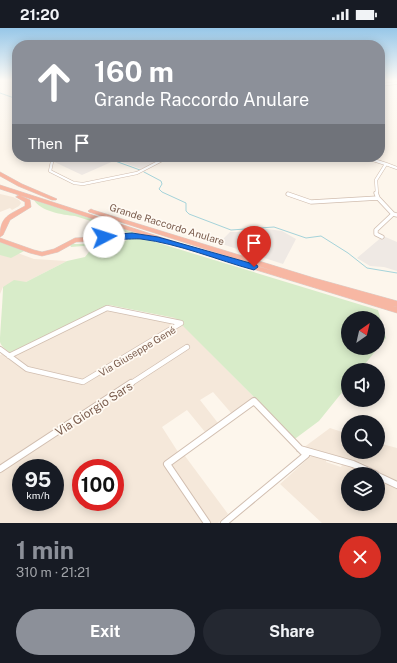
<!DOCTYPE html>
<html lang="en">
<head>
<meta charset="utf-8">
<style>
	:root { --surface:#171b24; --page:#242831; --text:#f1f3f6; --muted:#9ea1a6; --accent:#8c9099 }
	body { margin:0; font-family:"Public Sans",sans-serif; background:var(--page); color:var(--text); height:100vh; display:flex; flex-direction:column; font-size:15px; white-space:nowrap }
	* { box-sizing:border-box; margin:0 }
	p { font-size:13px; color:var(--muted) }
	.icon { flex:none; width:22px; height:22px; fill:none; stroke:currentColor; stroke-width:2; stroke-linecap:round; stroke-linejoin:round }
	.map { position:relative; height:495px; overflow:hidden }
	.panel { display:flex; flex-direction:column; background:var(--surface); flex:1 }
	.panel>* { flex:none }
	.banner { position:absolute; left:12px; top:12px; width:373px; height:122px; border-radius:16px; box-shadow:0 2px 10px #0003; background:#8c9099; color:#fff; overflow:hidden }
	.needle { width:26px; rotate:34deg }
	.tools { position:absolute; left:341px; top:283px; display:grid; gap:8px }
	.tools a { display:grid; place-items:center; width:44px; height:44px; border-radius:50%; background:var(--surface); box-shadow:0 2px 10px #0003; font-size:20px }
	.speed { position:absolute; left:12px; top:431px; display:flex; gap:8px; font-size:20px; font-weight:700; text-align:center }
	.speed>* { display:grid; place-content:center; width:52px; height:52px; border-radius:50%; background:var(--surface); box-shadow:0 2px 10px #0003; line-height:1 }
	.speed small { font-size:10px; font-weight:400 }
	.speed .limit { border:6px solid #d22; background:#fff; color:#111 }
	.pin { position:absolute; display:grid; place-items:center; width:34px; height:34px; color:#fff; margin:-41px -17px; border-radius:50% 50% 50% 0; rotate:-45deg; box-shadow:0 0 4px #0007 }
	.pin .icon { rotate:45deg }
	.me { position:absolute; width:44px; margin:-22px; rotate:85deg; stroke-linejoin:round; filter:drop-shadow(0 0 3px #0008) }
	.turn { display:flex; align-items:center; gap:14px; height:84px; padding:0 16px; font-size:18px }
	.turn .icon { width:52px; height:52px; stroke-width:2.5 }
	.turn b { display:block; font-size:28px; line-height:34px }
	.then { display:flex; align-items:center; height:38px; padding:0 16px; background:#0003; gap:8px; font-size:15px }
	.round { display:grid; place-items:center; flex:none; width:42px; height:42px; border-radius:21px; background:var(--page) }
	.overview { display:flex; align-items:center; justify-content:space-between; height:68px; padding:0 16px }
	h1 { font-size:24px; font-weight:700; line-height:30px; color:var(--accent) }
	.primary-button { display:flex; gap:8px; margin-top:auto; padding:8px 16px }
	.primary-button a { flex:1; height:46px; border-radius:24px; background:var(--accent); color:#fff; font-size:16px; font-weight:700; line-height:46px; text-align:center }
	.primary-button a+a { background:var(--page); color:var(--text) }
	.status { display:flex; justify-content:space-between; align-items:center; height:28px; padding:0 20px; background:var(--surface); direction:ltr }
	.status svg { height:11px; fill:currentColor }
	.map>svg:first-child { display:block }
	.residential { fill:#f5e8da; fill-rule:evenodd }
	.industrial { fill:#efe9e4 }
	.green { fill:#d8ecc9 }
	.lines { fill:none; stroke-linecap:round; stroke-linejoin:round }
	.stream { stroke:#a5d3da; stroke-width:1 }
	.street-tunnel { stroke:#dcd0c4; stroke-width:2.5; stroke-dasharray:2.5 1.5; stroke-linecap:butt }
	.street-far3-casing { stroke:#d1beb0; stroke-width:3.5 }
	.street-far2-casing { stroke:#d1beb0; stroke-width:5 }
	.street-far1-casing { stroke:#d1beb0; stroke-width:6 }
	.street-casing { stroke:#d1beb0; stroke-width:8 }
	.secondary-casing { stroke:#d6c0b0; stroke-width:1.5 }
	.highway-casing { stroke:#dad1cd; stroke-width:1 }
	.street-far3 { stroke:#fff; stroke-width:2.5 }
	.street-far2 { stroke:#fff; stroke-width:3.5 }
	.street-far1 { stroke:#fff; stroke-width:4.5 }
	.street { stroke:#fff; stroke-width:6 }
	.secondary { fill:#fff; fill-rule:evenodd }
	.highway { fill:#f7b7a3; fill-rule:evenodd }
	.route { fill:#1a73e8; stroke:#114b97 }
	.labels { text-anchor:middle; stroke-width:3.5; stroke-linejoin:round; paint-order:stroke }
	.street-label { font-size:10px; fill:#7a5c4d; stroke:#fffaf3 }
	.near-street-label { font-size:12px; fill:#7a5c4d; stroke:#fffaf3 }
</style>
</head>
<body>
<div class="status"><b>21:20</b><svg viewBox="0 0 49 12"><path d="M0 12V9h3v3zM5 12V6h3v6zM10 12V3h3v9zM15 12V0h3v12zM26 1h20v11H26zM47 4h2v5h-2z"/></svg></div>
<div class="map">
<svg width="397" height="495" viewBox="0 0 397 495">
	<rect width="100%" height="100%" fill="#fdf6ec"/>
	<path class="residential" d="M 0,166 L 13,169 L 19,172 L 21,175 L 19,178 L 12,182 L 10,180 L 0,184 Z
		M 0,223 L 15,224 L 34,231 L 67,233 L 26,254 L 3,259 L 0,266 Z
		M 99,278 L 176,290 L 254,369 L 232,386 L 213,364 L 200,372 L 218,395 L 205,404 L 187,382 L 162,399 L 178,424 L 185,428 L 228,486 L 218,495 L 0,495 L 0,327 ZM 21,440 L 55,440 L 55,474 L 21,474 ZM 81,440 L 115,440 L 115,474 L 81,474 Z
		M 330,400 L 348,406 L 348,424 L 378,424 L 378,415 L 397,420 L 397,454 L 362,435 L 312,421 L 306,423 L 303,420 Z
		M 312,427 L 326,430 L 326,434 L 341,439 L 343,435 L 372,446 L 348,446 L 348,476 L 378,476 L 378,449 L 397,459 L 397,495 L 322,495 L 280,456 Z"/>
	<path class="industrial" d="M 44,129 L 166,129 L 141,141 L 116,132 L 82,147 Z
		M 267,201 L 282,203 L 296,211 L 283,236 L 219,215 L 230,204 L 243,204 Z
		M 383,208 L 397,214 L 397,243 L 384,239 L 370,238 L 357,230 Z"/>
	<path class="green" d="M 34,172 L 142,207 L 132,206 L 75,188 C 63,187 40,183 34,172 Z
		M 128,209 L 144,209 L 152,213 L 378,282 L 386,310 L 378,320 L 378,290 L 348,290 L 348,320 L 378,320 L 360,342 L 348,342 L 348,357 L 319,393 L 292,413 L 254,369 L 175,290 L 109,277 L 11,325 C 8,323 1,319 0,314 C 0,306 3,270 3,259 L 14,252 L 26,254 L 67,233 L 85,229 L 92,220 L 83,218 L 71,219 L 70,217 L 72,216 L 96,216 L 102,219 L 100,220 L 105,223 L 129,211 Z
		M 0,212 L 26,222 L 11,230 L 0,227 Z"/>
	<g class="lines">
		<path class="stream" d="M 0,65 L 17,71
			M 104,129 L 140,142
			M 144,144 L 161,153 L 162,156 L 159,161 L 162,164 L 186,175 L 186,183 L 189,186 L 231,202 L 274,199 L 306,210 L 321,208 L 348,225 L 367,240 L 397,245"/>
		<path class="street-tunnel" d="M 52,133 L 66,129"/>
		<defs>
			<path id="street-far3" d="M 53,129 L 50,143 L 74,155 L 83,156 L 137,145 L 168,129
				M 364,129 L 386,136 L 376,152 L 377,166
				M 386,136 L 397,140"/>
			<path id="street-far2" d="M 376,165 L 378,170
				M 288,166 L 311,174 L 378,170 L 393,186 L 397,187
				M 382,209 L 376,206 L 376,202 L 393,186"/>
			<path id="street-far1" d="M 0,321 L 27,341 L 83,354 L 181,295 L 107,280 L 9,328
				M 130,356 L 187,319"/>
			<path id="street" d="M 300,421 L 353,436 L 375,446
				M 0,441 L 131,355
				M 378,448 L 397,457
				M 207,495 L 167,436 L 254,373 L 306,427 L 224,495"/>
			<path id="secondary" d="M 397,54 L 397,56 L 380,58 L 380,56 Z"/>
			<path id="highway" d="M 0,144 L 22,156 L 57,171 L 56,172 L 52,172 L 18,158 L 0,148 Z
				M 0,157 L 182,216 L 277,244 L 89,184 L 88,183 L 91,181 L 93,182 L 314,250 L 397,273 L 397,279 L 355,267 L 397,279 L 397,285 L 148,209 L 147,210 L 145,211 L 113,209 L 93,213 L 76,214 L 58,224 L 42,228 L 30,225 L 0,214 L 0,210 L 34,222 L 42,224 L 54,221 L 75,210 L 93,209 L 113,205 L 143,207 L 0,161 Z
				M 19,167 L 30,172 L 31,179 L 10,192 L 3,207 L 0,209 C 0,188 9,187 25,178 L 25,174 L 16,169 Z"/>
		</defs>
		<use href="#street-far3" class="street-far3-casing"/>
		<use href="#street-far2" class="street-far2-casing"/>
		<use href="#street-far1" class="street-far1-casing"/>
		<use href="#street" class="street-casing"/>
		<use href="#secondary" class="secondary-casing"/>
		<use href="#highway" class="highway-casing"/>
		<use href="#street-far3" class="street-far3"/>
		<use href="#street-far2" class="street-far2"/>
		<use href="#street-far1" class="street-far1"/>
		<use href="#street" class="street"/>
		<use href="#secondary" class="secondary"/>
		<use href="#highway" class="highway"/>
	</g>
	<linearGradient id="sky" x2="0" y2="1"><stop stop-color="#97c7e8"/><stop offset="0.43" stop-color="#fefbf6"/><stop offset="1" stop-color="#fefbf6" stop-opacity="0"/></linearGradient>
	<rect width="397" height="122" fill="url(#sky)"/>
	<path class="route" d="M 132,205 L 158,209 L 257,237 L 258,239 L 254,242 C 217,232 180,216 141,211 C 132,210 104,214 99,209 L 104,207 Z"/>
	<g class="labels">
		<g class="street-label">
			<text transform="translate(167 196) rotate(17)" y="4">Grande Raccordo Anulare</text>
			<text transform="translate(137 323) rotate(-31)" y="4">Via Giuseppe Gené</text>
		</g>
		<g class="near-street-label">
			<text transform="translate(94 381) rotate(-33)" y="4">Via Giorgio Sars</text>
		</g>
	</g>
</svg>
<div class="tools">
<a><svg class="needle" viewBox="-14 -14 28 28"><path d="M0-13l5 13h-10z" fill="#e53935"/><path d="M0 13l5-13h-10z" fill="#9ea1a6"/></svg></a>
<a><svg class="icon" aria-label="sound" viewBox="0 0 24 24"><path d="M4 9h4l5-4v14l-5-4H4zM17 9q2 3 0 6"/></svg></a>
<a><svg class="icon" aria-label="search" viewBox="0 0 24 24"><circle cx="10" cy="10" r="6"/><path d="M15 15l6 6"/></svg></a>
<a><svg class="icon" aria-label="layers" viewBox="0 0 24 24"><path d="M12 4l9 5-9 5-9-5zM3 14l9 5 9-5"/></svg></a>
</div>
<div class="speed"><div>95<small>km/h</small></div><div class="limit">100</div></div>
<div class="pin" style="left:254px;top:239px;background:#d93025"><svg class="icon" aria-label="arrive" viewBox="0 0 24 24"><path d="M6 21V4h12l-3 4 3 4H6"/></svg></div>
<svg class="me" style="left:104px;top:209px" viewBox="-20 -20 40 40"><circle r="19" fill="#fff"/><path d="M0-13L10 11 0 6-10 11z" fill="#1a73e8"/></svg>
<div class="banner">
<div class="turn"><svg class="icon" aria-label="ahead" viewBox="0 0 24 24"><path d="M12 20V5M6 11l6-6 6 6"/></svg><div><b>160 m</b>Grande Raccordo Anulare</div></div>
<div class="then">Then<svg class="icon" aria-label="arrive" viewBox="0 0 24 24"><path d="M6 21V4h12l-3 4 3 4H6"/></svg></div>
</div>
</div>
<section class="panel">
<div class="overview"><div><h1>1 min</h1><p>310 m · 21:21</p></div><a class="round" style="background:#d93025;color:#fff"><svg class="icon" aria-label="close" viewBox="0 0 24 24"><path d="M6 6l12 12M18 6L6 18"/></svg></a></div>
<div class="primary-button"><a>Exit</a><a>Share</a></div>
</section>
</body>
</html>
